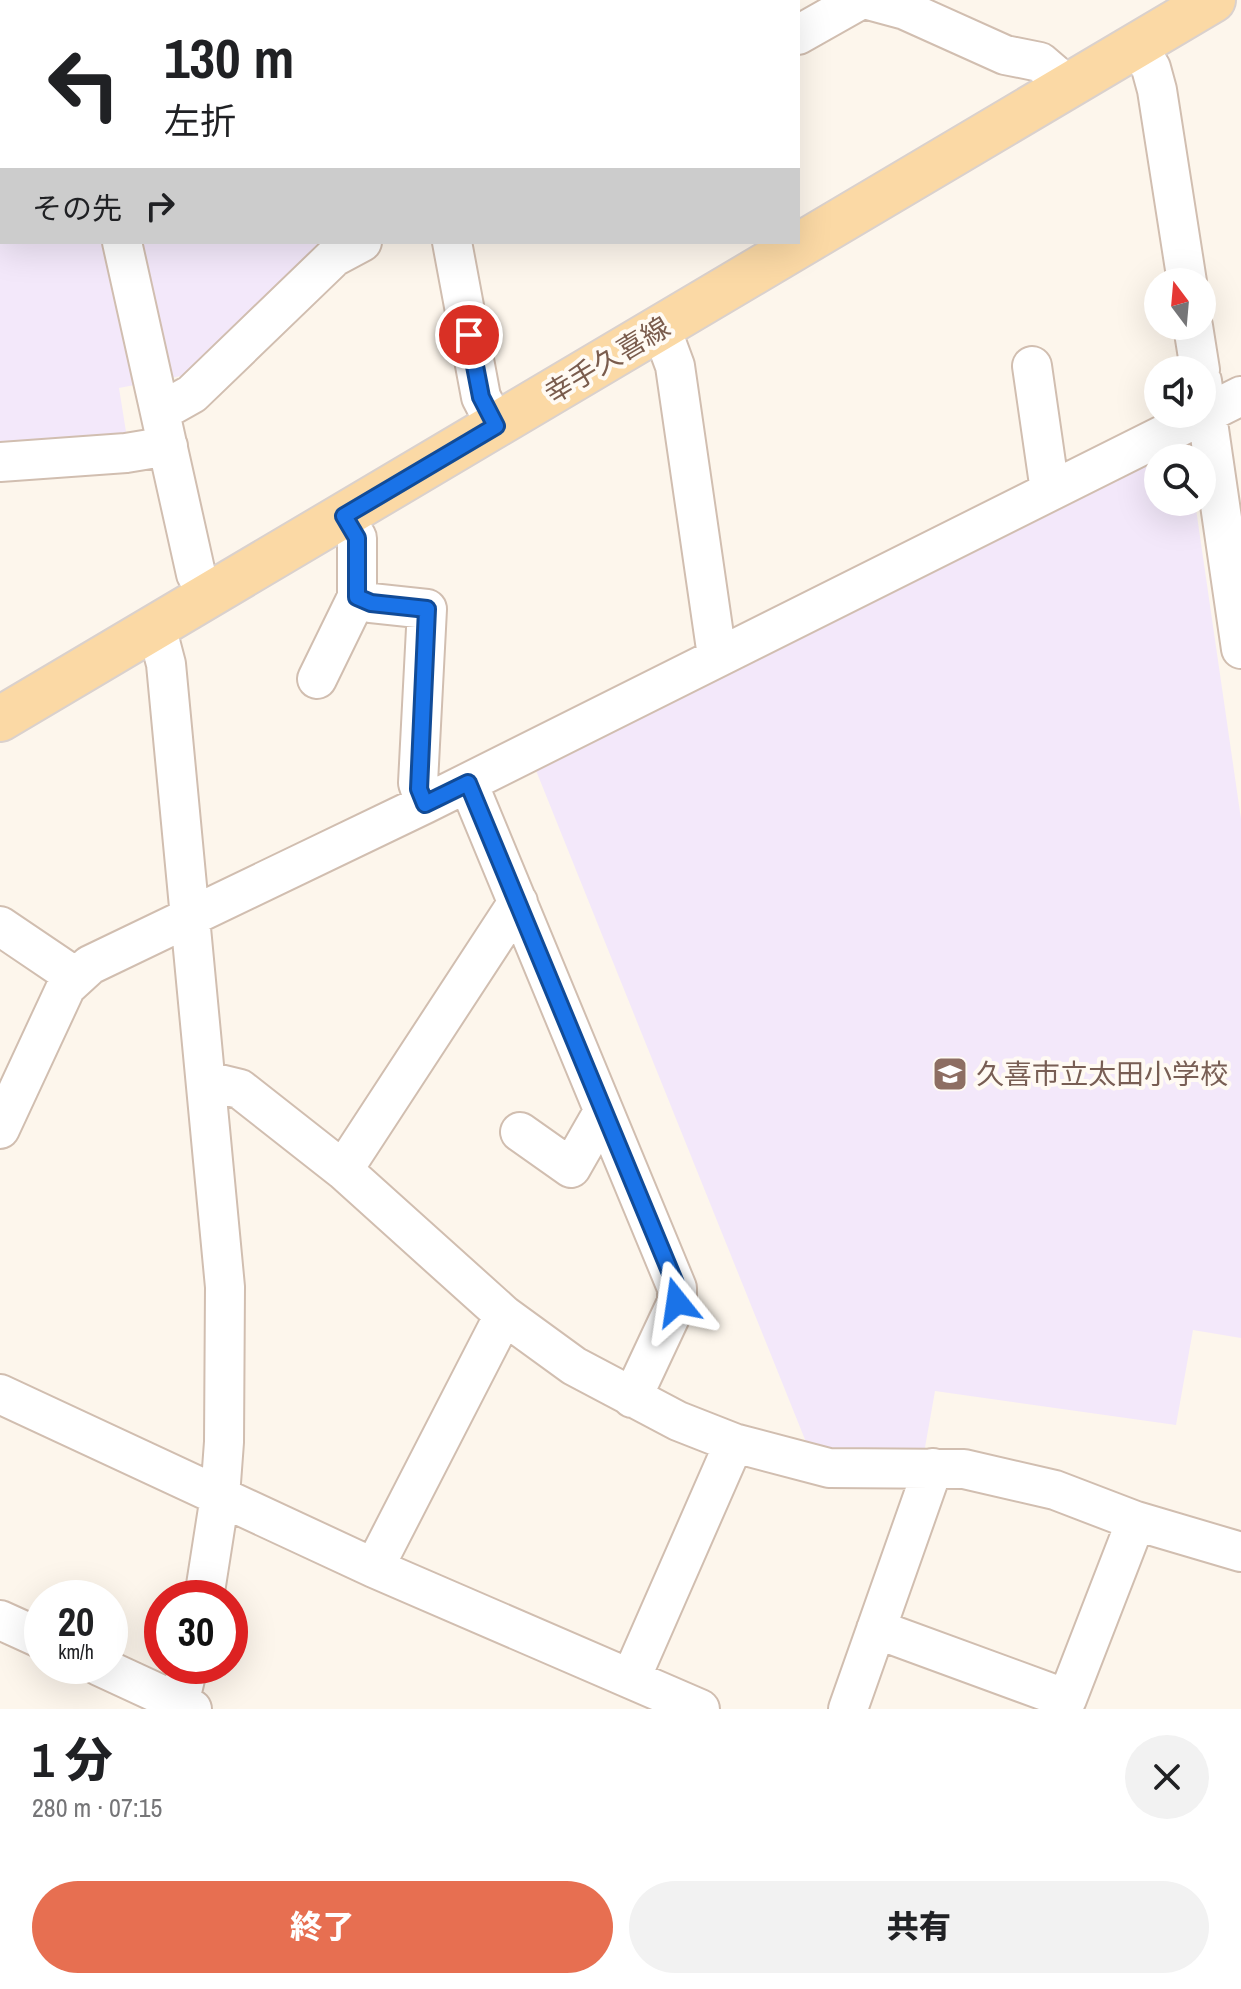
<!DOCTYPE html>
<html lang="ja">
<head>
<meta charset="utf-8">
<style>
	:root { --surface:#fff; --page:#f2f2f2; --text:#202124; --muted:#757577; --accent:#e76f51 }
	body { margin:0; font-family:"Archivo Narrow","Noto Sans JP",sans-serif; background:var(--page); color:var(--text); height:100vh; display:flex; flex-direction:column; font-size:30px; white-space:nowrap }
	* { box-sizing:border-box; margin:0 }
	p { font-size:26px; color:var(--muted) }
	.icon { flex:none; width:44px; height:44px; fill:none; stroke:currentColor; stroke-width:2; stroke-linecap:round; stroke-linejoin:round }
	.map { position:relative; height:1709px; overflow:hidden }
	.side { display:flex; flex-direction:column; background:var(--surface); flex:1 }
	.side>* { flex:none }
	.top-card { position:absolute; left:0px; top:0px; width:800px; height:244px; box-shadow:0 8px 32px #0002; background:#fff; color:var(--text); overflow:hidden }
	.needle { width:52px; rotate:344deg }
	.controls { position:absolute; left:1144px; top:268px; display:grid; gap:16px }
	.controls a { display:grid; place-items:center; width:72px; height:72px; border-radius:50%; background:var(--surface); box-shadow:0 8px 32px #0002; font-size:40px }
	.speed { position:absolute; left:24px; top:1580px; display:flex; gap:16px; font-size:40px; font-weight:700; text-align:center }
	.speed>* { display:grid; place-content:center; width:104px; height:104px; border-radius:50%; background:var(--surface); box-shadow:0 8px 32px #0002; line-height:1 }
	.speed small { font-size:20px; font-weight:400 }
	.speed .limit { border:12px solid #d22; background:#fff; color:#111 }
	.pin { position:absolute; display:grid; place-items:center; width:68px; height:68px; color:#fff; margin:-34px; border:4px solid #fff; border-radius:50%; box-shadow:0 2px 8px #0007 }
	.me { position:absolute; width:88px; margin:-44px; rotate:345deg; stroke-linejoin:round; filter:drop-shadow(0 0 6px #0008) }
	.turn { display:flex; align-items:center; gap:28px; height:168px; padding:0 32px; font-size:36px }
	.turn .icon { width:104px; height:104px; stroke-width:2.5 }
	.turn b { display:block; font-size:56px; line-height:68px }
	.then { display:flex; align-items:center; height:76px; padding:0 32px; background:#0003; gap:16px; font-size:30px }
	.round { display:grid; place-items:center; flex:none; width:84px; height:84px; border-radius:42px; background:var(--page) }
	.headline { display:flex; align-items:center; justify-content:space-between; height:136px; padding:0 32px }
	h1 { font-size:48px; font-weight:800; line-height:60px }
	.action { display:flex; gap:16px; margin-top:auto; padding:16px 32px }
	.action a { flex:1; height:92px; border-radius:48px; background:var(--accent); color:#fff; font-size:32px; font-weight:800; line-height:92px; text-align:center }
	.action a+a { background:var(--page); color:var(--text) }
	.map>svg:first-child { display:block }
	.education { fill:#f3e8fa }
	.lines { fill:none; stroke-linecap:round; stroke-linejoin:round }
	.minor-casing { stroke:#d1beb0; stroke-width:42 }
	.major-casing { stroke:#dad1cd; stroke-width:48 }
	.minor { stroke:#fff; stroke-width:38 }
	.major { stroke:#fbd9a5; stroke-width:44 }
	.route-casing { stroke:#114b97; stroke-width:20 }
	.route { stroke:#1a73e8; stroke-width:14 }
	.labels { text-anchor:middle; stroke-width:8; stroke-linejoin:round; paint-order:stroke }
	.street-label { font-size:28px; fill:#7a5c4d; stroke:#fffaf3 }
	.education-label { font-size:28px; fill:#785e54; stroke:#fffaf3; text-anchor:start }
</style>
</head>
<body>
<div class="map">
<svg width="1241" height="1709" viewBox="0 0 1241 1709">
	<rect width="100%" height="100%" fill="#fdf6ec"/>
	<path class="education" d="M 0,0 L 400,0 L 2,2 L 2,242 L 351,242 L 186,375 L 119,388 L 127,438 L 0,451 Z
		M 1185,437 L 1189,458 L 1158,458 L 1158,502 L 1195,502 L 1241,819 L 1241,1338 L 1193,1330 L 1176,1425 L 935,1391 L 924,1453 L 810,1452 L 535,768 Z"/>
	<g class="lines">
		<defs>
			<path id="minor" d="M 416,0 L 417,2
				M 868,0 L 905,10 L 1005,55 L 1040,62 L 1054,74 L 1064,90
				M 798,35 L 860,0
				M 1138,47 L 1151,68 L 1157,90 L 1187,282
				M 122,242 L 196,574 L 208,597
				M 452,242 L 481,397 L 496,426
				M 1193,326 L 1200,370
				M 661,328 L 675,366 L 717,656
				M 1032,366 L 1050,491
				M 1202,381 L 1241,649
				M 160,412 L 192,394 L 334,257 L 362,242
				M 0,462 L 126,453 L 168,446
				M 344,516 L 357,538 L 357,597 L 371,603 L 427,609 L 418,783 L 425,804
				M 156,626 L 166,664 L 225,1287 L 224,1442 L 220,1496 L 204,1598
				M 317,679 L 357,597
				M 468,783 L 677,1288 L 677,1302 L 632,1398
				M 0,926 L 74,976
				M 207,1081 L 240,1089 L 343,1170 L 504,1315 L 574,1366 L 678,1421 L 734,1443 L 829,1468 L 964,1469 L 1055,1490 L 1136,1521 L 1241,1552
				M 0,1129 L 66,987 L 90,965 L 425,804 L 1241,396
				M 520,1132 L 571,1168 L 603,1112
				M 343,1170 L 518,902
				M 0,1394 L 374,1568 L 700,1709
				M 374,1568 L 504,1315
				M 0,1620 L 42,1639
				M 876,1629 L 1067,1699 L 1136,1521
				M 99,1666 L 192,1709
				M 631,1678 L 734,1443
				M 178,1709 L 188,1666
				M 848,1709 L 933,1468"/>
			<path id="major" d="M 0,719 L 1213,0"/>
		</defs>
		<use href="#minor" class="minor-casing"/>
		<use href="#major" class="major-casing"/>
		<use href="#minor" class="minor"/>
		<use href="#major" class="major"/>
	</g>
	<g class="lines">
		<defs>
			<path id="route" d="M 469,335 L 481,397 L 496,426 L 344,516 L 357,538 L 357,597 L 371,603 L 427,609 L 419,789 L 425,804 L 468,783 L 677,1288 L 677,1302"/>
		</defs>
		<use href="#route" class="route-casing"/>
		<use href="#route" class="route"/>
	</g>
	<defs>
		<symbol id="school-square" viewBox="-11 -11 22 22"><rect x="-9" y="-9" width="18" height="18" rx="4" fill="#8d6e63" stroke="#fffaf3"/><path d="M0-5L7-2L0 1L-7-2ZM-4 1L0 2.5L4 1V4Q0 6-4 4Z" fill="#fff"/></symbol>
	</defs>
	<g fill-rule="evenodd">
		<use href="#school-square" x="930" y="1054" width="40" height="40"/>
	</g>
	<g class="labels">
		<g class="street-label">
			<text transform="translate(607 360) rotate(-31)" y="10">幸手久喜線</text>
		</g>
		<g class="education-label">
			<text x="976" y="1084">久喜市立太田小学校</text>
		</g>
	</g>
</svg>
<div class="controls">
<a><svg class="needle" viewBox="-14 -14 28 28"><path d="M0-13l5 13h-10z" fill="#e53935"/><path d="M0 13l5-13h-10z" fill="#757577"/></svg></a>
<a><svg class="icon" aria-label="sound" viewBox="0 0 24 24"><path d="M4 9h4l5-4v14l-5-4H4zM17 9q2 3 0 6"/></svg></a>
<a><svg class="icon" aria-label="search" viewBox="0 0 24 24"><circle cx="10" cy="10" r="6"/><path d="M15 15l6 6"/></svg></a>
</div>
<div class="speed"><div>20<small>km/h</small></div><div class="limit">30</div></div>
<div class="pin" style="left:469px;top:335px;background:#d93025"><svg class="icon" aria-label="arrive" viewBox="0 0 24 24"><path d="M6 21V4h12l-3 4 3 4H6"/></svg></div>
<svg class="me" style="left:677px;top:1302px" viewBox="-20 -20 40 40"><path d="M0-17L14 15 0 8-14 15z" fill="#1a73e8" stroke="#fff" stroke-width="4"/></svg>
<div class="top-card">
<div class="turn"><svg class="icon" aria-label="left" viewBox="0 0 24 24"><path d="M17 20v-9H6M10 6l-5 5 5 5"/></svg><div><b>130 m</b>左折</div></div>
<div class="then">その先<svg class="icon" aria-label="right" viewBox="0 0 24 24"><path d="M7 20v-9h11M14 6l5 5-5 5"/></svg></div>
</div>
</div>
<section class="side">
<div class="headline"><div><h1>1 分</h1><p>280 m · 07:15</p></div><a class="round"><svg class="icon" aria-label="close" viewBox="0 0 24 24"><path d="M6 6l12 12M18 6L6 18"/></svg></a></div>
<div class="action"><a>終了</a><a>共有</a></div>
</section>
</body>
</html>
